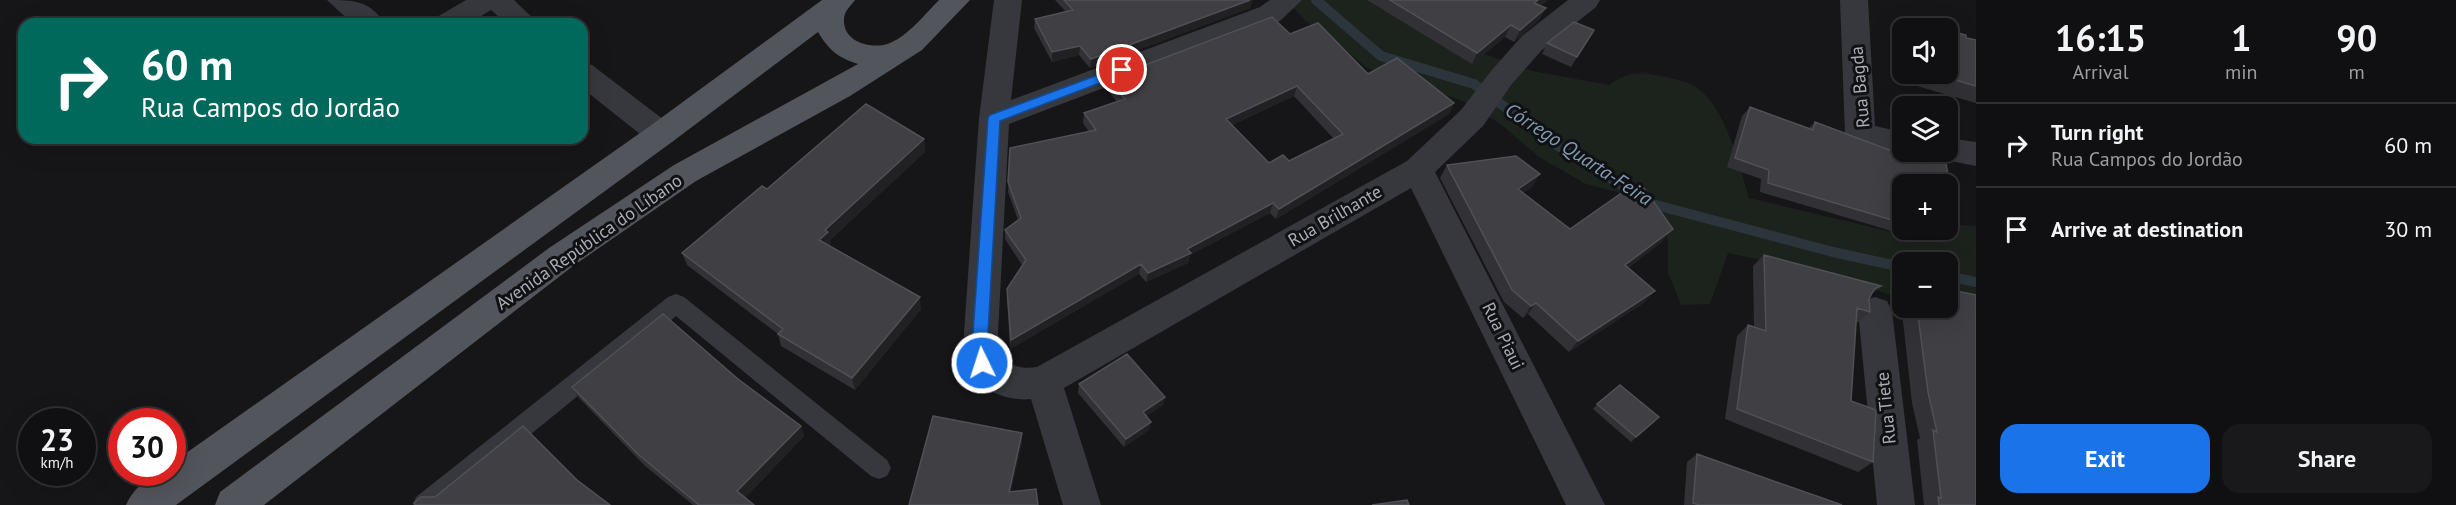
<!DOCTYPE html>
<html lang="en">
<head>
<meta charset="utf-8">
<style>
	:root { --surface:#101012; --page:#19191b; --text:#f1f3f6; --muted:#9c9d9f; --line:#303032; --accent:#1a73e8 }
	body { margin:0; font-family:"PT Sans",sans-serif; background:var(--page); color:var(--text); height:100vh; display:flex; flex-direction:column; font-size:22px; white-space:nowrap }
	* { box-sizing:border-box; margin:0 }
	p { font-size:20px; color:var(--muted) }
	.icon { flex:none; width:33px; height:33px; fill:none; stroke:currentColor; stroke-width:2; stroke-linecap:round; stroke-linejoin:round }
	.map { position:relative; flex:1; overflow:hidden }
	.panel { display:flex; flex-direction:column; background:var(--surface); width:480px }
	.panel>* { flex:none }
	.banner { position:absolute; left:18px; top:18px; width:570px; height:126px; border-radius:18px; box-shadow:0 6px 24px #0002,0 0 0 2px var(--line); background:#00695c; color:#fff; overflow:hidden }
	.buttons { position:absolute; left:1892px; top:18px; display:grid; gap:12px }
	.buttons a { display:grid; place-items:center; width:66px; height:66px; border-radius:12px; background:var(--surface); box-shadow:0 6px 24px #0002,0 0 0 2px var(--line); font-size:30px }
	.speed { position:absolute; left:18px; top:408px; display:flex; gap:12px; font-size:30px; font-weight:700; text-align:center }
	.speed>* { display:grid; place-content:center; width:78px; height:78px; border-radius:50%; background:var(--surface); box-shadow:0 6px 24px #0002,0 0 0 2px var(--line); line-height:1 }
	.speed small { font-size:15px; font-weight:400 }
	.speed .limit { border:9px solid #d22; background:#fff; color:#111 }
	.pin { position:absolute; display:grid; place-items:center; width:51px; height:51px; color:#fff; margin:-26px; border:3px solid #fff; border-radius:50%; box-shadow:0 2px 6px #0007 }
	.me { position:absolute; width:66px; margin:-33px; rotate:356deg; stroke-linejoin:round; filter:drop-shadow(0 0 4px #0008) }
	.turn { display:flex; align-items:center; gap:21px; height:126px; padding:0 24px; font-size:27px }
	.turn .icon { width:78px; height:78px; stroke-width:2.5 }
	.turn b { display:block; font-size:42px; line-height:51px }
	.eta { display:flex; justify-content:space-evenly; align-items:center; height:102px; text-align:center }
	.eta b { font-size:36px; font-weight:600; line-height:42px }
	.cta { display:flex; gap:12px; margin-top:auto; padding:12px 24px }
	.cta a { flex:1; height:69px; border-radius:18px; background:var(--accent); color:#fff; font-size:24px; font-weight:600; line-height:69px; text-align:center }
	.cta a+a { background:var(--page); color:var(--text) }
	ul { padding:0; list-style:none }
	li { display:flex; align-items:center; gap:18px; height:84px; padding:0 24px; border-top:2px solid var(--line) }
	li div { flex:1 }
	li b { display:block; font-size:22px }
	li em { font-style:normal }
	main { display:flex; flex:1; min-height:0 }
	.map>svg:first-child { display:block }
	.green { fill:#1c231d }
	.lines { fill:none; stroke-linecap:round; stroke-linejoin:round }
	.stream { stroke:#2c353c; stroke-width:10 }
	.lane { fill:#37383d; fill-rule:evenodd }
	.street { fill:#37383d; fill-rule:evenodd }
	.primary { fill:#53555c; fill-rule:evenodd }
	.wall { fill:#323236; fill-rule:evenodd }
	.shaded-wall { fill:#212124 }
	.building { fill:#3f3f44; stroke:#4f5156; stroke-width:1.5; fill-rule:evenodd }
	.route { fill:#1a73e8; stroke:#114b97; stroke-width:1.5 }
	.labels { text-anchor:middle; stroke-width:6; stroke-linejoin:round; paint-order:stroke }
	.street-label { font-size:18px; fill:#a8adb8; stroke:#111113 }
	.water-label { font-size:20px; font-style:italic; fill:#7f9bb3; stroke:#111113 }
</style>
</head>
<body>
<main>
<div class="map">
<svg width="1976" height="505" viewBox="0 0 1976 505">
	<rect width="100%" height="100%" fill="#161618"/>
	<path class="green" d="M 1286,0 L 1368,0 L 1434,36 L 1532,71 L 1609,85 C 1627,72 1638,71 1660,76 C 1671,78 1687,81 1696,87 C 1726,107 1739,165 1749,198 L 1913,237 L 1912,230 L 1947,230 L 1947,224 L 1976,226 L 1976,327 L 1947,308 L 1947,262 L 1902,262 L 1902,300 L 1850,279 L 1728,253 L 1710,304 L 1681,305 L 1668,273 L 1668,241 L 1660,216 L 1629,195 L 1586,184 L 1539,157 L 1502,125 L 1465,102 L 1367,68 L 1332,38 L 1306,21 Z"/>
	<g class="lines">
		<path class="stream" d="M 1316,0 L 1381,56 L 1474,84 L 1552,142 L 1652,204 L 1833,252 L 1902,267
			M 1947,276 L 1976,282"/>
		<path class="lane" d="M 676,294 L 684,297 L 887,460 L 891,468 L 887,476 L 879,479 L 871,476 L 676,316 L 444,505 L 413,505 L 416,497 L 668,297 Z"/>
		<path class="street" d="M 327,0 C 353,0 370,0 385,24 L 353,24 Z
			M 466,0 L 514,0 L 539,24 L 507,24 L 491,10 L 468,24 L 433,24 L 437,17 Z
			M 994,0 L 1022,0 L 1011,100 L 1260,7 L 1270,0 L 1302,0 L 1280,21 L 1009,124 L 998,333 L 1000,356 C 1013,367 1021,369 1037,367 L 1407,161 L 1461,110 L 1491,71 L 1522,36 L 1568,0 L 1600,0 L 1596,7 L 1542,50 L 1511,85 L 1483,126 L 1435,172 L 1605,505 L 1566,505 L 1411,188 L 1064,388 L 1101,505 L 1063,505 L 1031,399 C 1008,402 970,388 965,362 C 963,353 964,342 964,333 L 979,118 Z
			M 1840,0 L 1868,0 L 1875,126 L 1902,132 L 1902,152 L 1912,152 C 1893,157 1868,148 1849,142 L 1845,134 Z
			M 582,62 L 592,65 L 672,126 L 676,134 L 672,142 L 661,145 L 650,142 L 582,88 Z
			M 1947,138 L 1976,142 L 1976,166 L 1936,158 L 1932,152 L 1947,152 Z
			M 1875,297 L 1887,301 L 1892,311 L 1915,505 L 1877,505 L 1858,311 L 1863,301 Z"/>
		<path class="primary" d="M 822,0 L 855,0 C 850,7 844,11 844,20 C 843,43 873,50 890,43 C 909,35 925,14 939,0 L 970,0 L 922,50 L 850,96 L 696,181 L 573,266 L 264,505 L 215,505 L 220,492 L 549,248 L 674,165 L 858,64 C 838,58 828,49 818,32 L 672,142 L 176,505 L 126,505 C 134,487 152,472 172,472 L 172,463 L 650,126 Z"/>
	</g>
	<path class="wall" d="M 1055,0 L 1253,0 L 1252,1 L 1250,8 L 1090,68 L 1079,55 L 1052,62 L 1034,28 L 1035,19 L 1066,12 Z
		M 1367,0 L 1548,0 L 1540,6 L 1546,8 L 1539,20 L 1514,42 L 1505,37 L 1472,64 Z
		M 1594,30 L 1571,67 L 1542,54 L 1547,43 Z
		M 1290,34 L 1368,74 L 1454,103 L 1449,114 L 1276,219 L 1270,213 L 1190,255 L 1188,263 L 1146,282 L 1139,274 L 1010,349 L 1007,299 L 1007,289 L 1022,265 L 1005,239 L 1005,230 L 1018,220 L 1008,192 L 1010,148 L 1089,132 L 1083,123 L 1084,113 L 1117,102 L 1107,89 L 1108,79 ZM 1294,96 L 1334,139 L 1289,161 L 1269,163 L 1232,125 Z
		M 1966,38 L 1976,40 L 1976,103 L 1910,84 L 1910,74 L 1947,74 Z
		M 1750,107 L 1809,128 L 1815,122 L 1890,150 L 1895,145 L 1902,145 L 1902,152 L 1944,152 L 1955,214 L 1947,221 L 1947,184 L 1902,184 L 1902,226 L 1895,232 L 1760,192 L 1761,179 L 1727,167 L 1742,116 Z
		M 924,139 L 925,152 L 830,240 L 831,244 L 829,246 L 921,309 L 855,390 L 781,346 L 778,334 L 687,265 L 682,253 L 767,189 Z
		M 1447,165 L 1533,186 L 1523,193 L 1570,229 L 1663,241 L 1628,268 L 1645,302 L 1569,352 L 1528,314 L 1523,318 L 1504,302 L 1440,178 Z
		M 1764,255 L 1881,286 L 1872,294 L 1869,299 L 1870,312 L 1857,323 L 1856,322 L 1851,401 L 1873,462 L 1858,472 L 1725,419 L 1737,336 L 1748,325 L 1754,327 L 1753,266 Z
		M 1902,292 L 1902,308 L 1947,308 L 1976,505 L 1924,505 L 1917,440 L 1920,438 L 1912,403 L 1900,294 Z
		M 738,379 L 801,426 L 804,436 L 745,498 L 754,505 L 693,505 L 645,466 L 579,398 L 572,387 Z
		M 1079,384 L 1165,397 L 1163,405 L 1146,416 L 1149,430 L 1124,447 L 1078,393 Z
		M 1597,404 L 1659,417 L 1631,442 L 1593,409 Z
		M 1697,454 L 1842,505 L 1684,505 L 1687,462 Z"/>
	<path class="shaded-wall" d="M 1246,0 L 1253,0 L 1252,1 L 1250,8 L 1090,68 L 1091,59 Z
		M 1538,0 L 1548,0 L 1528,15 L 1534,3 Z
		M 1546,8 L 1539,20 L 1514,42 L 1520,30 Z
		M 1511,25 L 1505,37 L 1472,64 L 1477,53 Z
		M 1080,46 L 1079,55 L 1052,62 L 1052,52 Z
		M 1297,86 L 1294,96 L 1223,129 L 1226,119 Z
		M 1454,103 L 1449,114 L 1276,219 L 1279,209 Z
		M 924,139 L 925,152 L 830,240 L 831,244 L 821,253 L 819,240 L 825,230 Z
		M 1540,174 L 1533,186 L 1511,201 L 1518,189 Z
		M 1273,203 L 1270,213 L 1190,255 L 1188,263 L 1146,282 L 1148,273 L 1187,249 Z
		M 1673,229 L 1663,241 L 1615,277 L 1625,265 Z
		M 1141,264 L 1139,274 L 1010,349 L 1011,340 Z
		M 1655,291 L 1645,302 L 1569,352 L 1578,341 Z
		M 920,297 L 921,309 L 855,390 L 852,378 Z
		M 1536,303 L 1528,314 L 1523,318 L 1531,306 Z
		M 1165,397 L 1163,405 L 1140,420 L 1143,412 Z
		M 1151,422 L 1149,430 L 1124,447 L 1126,439 Z
		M 801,426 L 804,436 L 742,501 L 737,491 Z
		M 1022,433 L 1022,443 L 1009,501 L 1009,492 Z"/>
	<path class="building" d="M 1064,0 L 1250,0 L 1091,59 L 1080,46 L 1052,52 L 1035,19 L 1073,10 Z
		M 1390,0 L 1538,0 L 1534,3 L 1546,8 L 1520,30 L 1511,25 L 1477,53 Z
		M 1272,17 L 1290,34 L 1318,23 L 1368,74 L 1397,58 L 1454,103 L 1279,209 L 1273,203 L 1187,249 L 1191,253 L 1148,273 L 1141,264 L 1011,340 L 1007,289 L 1026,260 L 1005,230 L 1021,218 L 1008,182 L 1010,148 L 1096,130 L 1084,113 L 1125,99 L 1108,79 ZM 1297,86 L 1343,134 L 1289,161 L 1283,155 L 1269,163 L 1226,119 Z
		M 1574,22 L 1594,30 L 1577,57 L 1547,43 Z
		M 1922,24 L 1941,28 L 1922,28 Z
		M 1947,30 L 1966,35 L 1966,38 L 1976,40 L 1976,86 L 1934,74 L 1947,74 Z
		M 866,104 L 924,139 L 825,230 L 828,232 L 819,240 L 920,297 L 852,378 L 778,334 L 783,329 L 682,253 L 762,186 L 767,189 Z
		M 1750,107 L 1813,130 L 1815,122 L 1897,153 L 1895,145 L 1902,145 L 1902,152 L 1944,152 L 1955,214 L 1947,212 L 1947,184 L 1902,184 L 1902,223 L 1768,183 L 1769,170 L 1735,158 Z
		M 1516,156 L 1540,174 L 1518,189 L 1570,229 L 1623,192 L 1644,188 L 1673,229 L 1625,265 L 1655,291 L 1578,341 L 1536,303 L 1531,306 L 1512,290 L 1447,165 Z
		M 1764,255 L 1881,286 L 1874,289 L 1869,299 L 1870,312 L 1857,308 L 1851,401 L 1876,410 L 1873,462 L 1737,409 L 1748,325 L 1766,331 Z
		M 1947,289 L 1976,295 L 1976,505 L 1939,505 L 1938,497 L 1941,498 L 1933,430 L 1937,432 L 1928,392 L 1917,308 L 1947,308 Z
		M 663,314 L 738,379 L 801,426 L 737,491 L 754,505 L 699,505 L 639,455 L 572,387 Z
		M 1127,354 L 1165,397 L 1143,412 L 1151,422 L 1126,439 L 1079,384 Z
		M 1620,385 L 1659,417 L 1636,437 L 1597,404 Z
		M 933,416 L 1022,433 L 1009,492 L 1036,489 L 1038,505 L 909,505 Z
		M 523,426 L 577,480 L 610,505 L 416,505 L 414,503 L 421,497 L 435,497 Z
		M 1697,454 L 1842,505 L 1699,505 L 1693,503 Z
		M 1407,500 L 1409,505 L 1372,505 Z"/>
	<path class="route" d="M 1122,66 L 1126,67 L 1126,73 L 1000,121 L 988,333 L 990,363 L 988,368 L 977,368 L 973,333 L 988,118 L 990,115 Z"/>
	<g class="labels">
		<g class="street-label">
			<text transform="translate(1860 87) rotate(-95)" y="6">Rua Bagda</text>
			<text transform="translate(1335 216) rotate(-30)" y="6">Rua Brilhante</text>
			<text transform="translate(589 242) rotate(-35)" y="6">Avenida República do Líbano</text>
			<text transform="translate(1503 336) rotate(64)" y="6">Rua Piaui</text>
			<text transform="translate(1886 408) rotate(-96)" y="6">Rua Tiete</text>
		</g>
		<g class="water-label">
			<text transform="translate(1579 154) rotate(33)" y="7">Córrego Quarta-Feira</text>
		</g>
	</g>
</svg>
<div class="buttons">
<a><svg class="icon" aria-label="sound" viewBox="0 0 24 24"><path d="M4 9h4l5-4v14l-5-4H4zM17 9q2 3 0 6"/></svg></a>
<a><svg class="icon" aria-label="layers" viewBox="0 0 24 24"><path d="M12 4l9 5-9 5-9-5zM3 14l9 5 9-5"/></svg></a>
<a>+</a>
<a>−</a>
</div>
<div class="speed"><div>23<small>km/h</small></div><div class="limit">30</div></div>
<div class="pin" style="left:1122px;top:70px;background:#d93025"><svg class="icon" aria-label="arrive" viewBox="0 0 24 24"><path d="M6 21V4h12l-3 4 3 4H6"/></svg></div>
<svg class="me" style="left:982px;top:363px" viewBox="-20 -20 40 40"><circle r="17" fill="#1a73e8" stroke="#fff" stroke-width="3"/><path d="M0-11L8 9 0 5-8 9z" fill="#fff"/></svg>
<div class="banner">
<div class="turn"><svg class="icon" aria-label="right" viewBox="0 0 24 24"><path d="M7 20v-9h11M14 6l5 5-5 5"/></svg><div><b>60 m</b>Rua Campos do Jordão</div></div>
</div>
</div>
<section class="panel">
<div class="eta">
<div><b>16:15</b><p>Arrival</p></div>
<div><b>1</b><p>min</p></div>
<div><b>90</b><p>m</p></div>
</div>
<ul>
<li><svg class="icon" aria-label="right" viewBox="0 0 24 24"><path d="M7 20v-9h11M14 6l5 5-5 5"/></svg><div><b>Turn right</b><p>Rua Campos do Jordão</p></div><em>60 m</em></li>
<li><svg class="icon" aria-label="arrive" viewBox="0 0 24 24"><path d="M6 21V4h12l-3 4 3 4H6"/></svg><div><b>Arrive at destination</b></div><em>30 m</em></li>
</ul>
<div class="cta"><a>Exit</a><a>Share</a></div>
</section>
</main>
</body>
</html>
